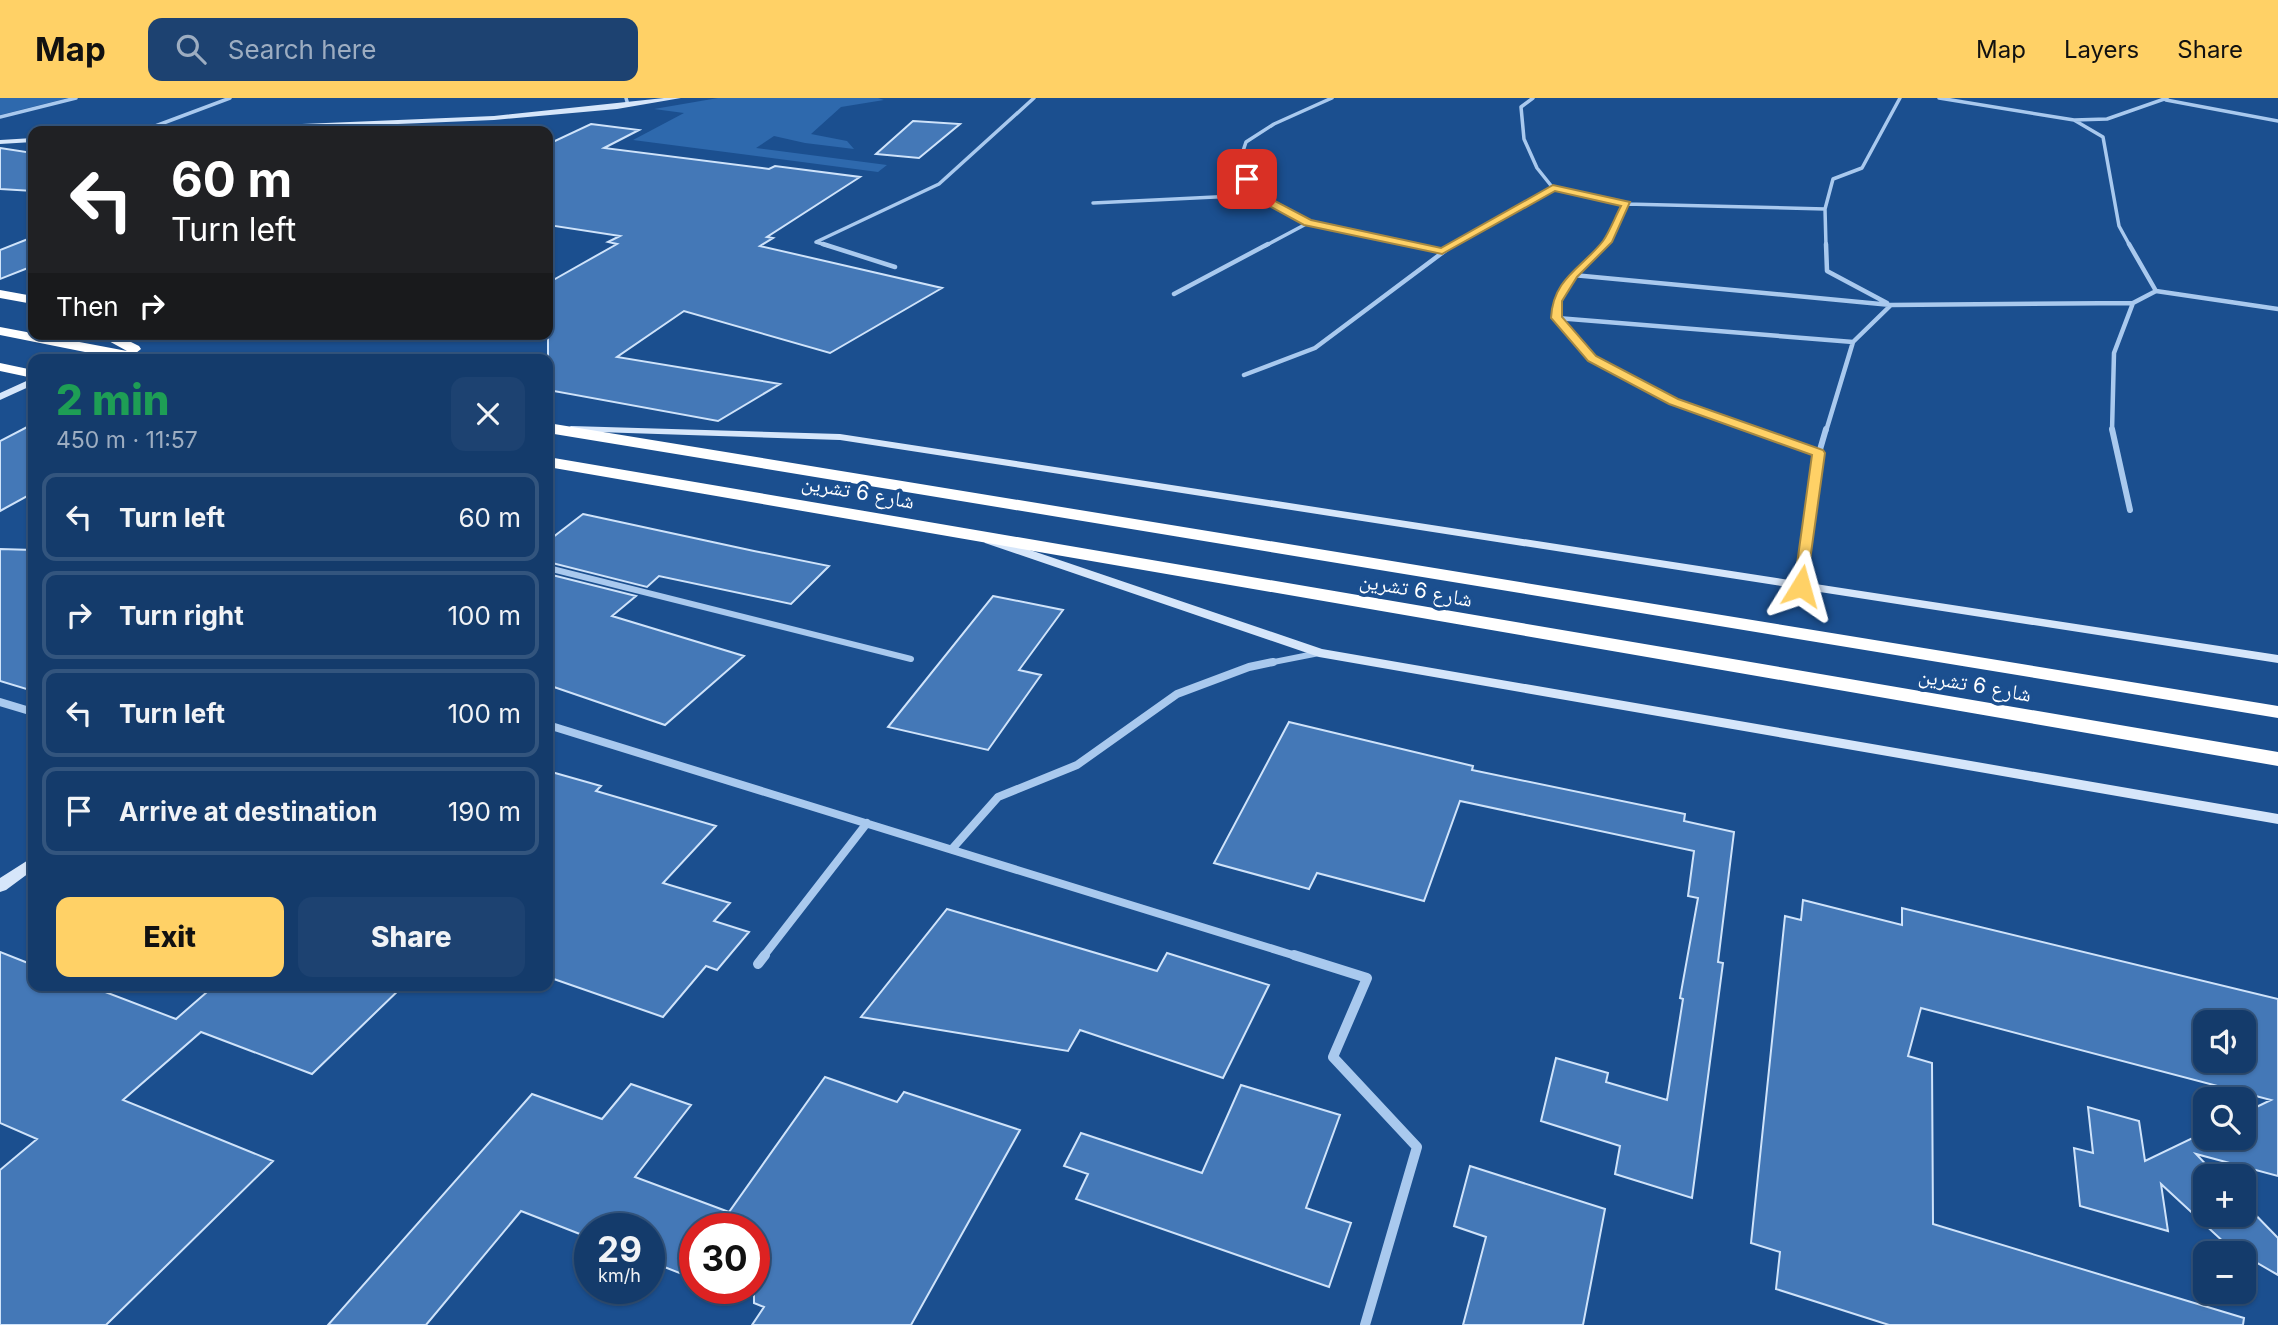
<!DOCTYPE html>
<html lang="en">
<head>
<meta charset="utf-8">
<style>
	:root { --surface:#143b6b; --page:#1d4271; --text:#f1f3f6; --muted:#9dadc1; --line:#33557e; --accent:#ffd166 }
	body { margin:0; font-family:Inter,"Noto Naskh Arabic",sans-serif; background:var(--page); color:var(--text); height:100vh; display:flex; flex-direction:column; font-size:26px; white-space:nowrap }
	* { box-sizing:border-box; margin:0 }
	p { font-size:23px; color:var(--muted) }
	.icon { flex:none; width:38px; height:38px; fill:none; stroke:currentColor; stroke-width:2; stroke-linecap:round; stroke-linejoin:round }
	.map { position:relative; flex:1; overflow:hidden }
	.sheet { position:absolute; left:28px; top:256px; width:525px; height:637px; display:flex; flex-direction:column; background:var(--surface); border-radius:14px; box-shadow:0 2px 5px #0004,0 0 0 2px var(--line) }
	.sheet>* { flex:none }
	.banner { position:absolute; left:28px; top:28px; width:525px; height:214px; border-radius:14px; box-shadow:0 2px 5px #0004,0 0 0 2px var(--line); background:#202124; color:#fff; overflow:hidden }
	.fabs { position:absolute; left:2193px; top:912px; display:grid; gap:14px }
	.fabs a { display:grid; place-items:center; width:63px; height:63px; border-radius:14px; background:var(--surface); box-shadow:0 2px 5px #0004,0 0 0 2px var(--line); font-size:35px }
	.speed { position:absolute; left:574px; top:1115px; display:flex; gap:14px; font-size:35px; font-weight:700; text-align:center }
	.speed>* { display:grid; place-content:center; width:91px; height:91px; border-radius:50%; background:var(--surface); box-shadow:0 2px 5px #0004,0 0 0 2px var(--line); line-height:1 }
	.speed small { font-size:18px; font-weight:400 }
	.speed .limit { border:10px solid #d22; background:#fff; color:#111 }
	.pin { position:absolute; display:grid; place-items:center; width:60px; height:60px; color:#fff; margin:-30px; border-radius:14px; box-shadow:0 4px 10px #0006 }
	.me { position:absolute; width:77px; margin:-38px; rotate:8deg; stroke-linejoin:round; filter:drop-shadow(0 0 5px #0008) }
	.turn { display:flex; align-items:center; gap:24px; height:147px; padding:0 28px; font-size:32px }
	.turn .icon { width:91px; height:91px; stroke-width:2.5 }
	.turn b { display:block; font-size:49px; line-height:60px }
	.then { display:flex; align-items:center; height:66px; padding:0 28px; background:#0003; gap:14px; font-size:26px }
	.round { display:grid; place-items:center; flex:none; width:74px; height:74px; border-radius:14px; background:var(--page) }
	.headline { display:flex; align-items:center; justify-content:space-between; height:119px; padding:0 28px }
	h1 { font-size:42px; font-weight:800; line-height:52px; color:#1e9e55 }
	.action { display:flex; gap:14px; margin-top:auto; padding:14px 28px }
	.action a { flex:1; height:80px; border-radius:14px; background:var(--accent); color:#111; font-size:28px; font-weight:800; line-height:80px; text-align:center }
	.action a+a { background:var(--page); color:var(--text) }
	ul { padding:0; list-style:none }
	li { display:flex; align-items:center; gap:21px; height:88px; margin:0 14px 10px; padding:0 14px; border:4px solid var(--line); border-radius:14px }
	li div { flex:1 }
	li b { display:block; font-size:26px }
	li em { font-style:normal }
	header { display:flex; align-items:center; gap:42px; box-sizing:border-box; height:98px; padding:0 35px; background:var(--accent); color:#111 }
	header strong { font-size:33px }
	nav { display:flex; gap:38px; margin-inline-start:auto; font-size:24px }
	.search { width:490px; height:63px; background:var(--page); display:flex; align-items:center; gap:18px; box-sizing:border-box; padding:0 24px; border-radius:14px; color:var(--muted); font-size:26px }
	.map>svg:first-child { display:block }
	.green { fill:#2e69ad }
	.building { fill:#4478b7; stroke:#cfe3fa; stroke-width:2; fill-rule:evenodd }
	.lines { fill:none; stroke-linecap:round; stroke-linejoin:round }
	.street-far4 { stroke:#a9c9ee; stroke-width:3.5 }
	.street-far3 { stroke:#a9c9ee; stroke-width:4.5 }
	.street-far2 { stroke:#a9c9ee; stroke-width:6 }
	.street-far1 { stroke:#a9c9ee; stroke-width:8 }
	.street { stroke:#a9c9ee; stroke-width:10 }
	.secondary { fill:#d6e6fa; fill-rule:evenodd }
	.highway { fill:#fff; fill-rule:evenodd }
	.route { fill:#ffd166; stroke:#a68842; stroke-width:2 }
	.labels { text-anchor:middle; stroke-width:7; stroke-linejoin:round; paint-order:stroke }
	.street-label { font-size:21px; fill:#fff; stroke:#1b4f8f }
</style>
</head>
<body>
<header>
<strong>Map</strong>
<div class="search"><svg class="icon" aria-label="search" viewBox="0 0 24 24"><circle cx="10" cy="10" r="6"/><path d="M15 15l6 6"/></svg>Search here</div>
<nav><a>Map</a><a>Layers</a><a>Share</a></nav>
</header>
<div class="map">
<svg width="2278" height="1227" viewBox="0 0 2278 1227">
	<rect width="100%" height="100%" fill="#1b4f8f"/>
	<path class="green" d="M 0,0 L 68,0 L 0,17 Z
		M 718,0 L 878,0 L 884,2 L 841,9 L 811,36 L 847,43 L 854,51 L 805,45 L 774,38 L 756,50 L 887,67 L 878,74 L 633,42 L 684,15 L 654,11 Z"/>
	<path class="building" d="M 913,23 L 960,26 L 919,60 L 876,56 Z
		M 591,26 L 639,32 L 604,50 L 769,71 L 775,68 L 860,79 L 767,139 L 773,140 L 760,148 L 942,190 L 830,255 L 684,213 L 617,259 L 780,286 L 718,323 L 548,292 L 548,185 L 617,146 L 608,144 L 620,138 L 548,127 L 548,42 L 555,43 Z
		M 0,50 L 33,55 L 33,93 L 0,91 Z
		M 33,139 L 33,168 L 0,181 L 0,152 Z
		M 33,326 L 33,395 L 0,413 L 0,343 Z
		M 583,416 L 754,453 L 829,468 L 791,506 L 659,478 L 647,489 L 548,464 L 548,443 Z
		M 0,451 L 33,452 L 33,593 L 0,583 Z
		M 548,476 L 636,498 L 612,518 L 744,558 L 665,627 L 548,587 Z
		M 993,498 L 1063,512 L 1019,572 L 1041,577 L 988,652 L 888,629 Z
		M 1289,624 L 1473,668 L 1472,672 L 1685,716 L 1684,723 L 1734,734 L 1718,864 L 1723,865 L 1692,1100 L 1615,1076 L 1620,1048 L 1541,1023 L 1556,960 L 1608,975 L 1606,984 L 1667,1002 L 1683,901 L 1680,900 L 1698,800 L 1688,798 L 1694,753 L 1460,703 L 1424,803 L 1317,775 L 1309,791 L 1214,765 Z
		M 548,673 L 601,688 L 596,693 L 716,728 L 663,785 L 730,805 L 714,823 L 749,834 L 717,872 L 706,868 L 663,919 L 548,879 Z
		M 1803,802 L 1902,827 L 1902,810 L 2278,901 L 2278,1078 L 2196,1056 L 2217,1078 L 2205,1078 L 2205,1116 L 2244,1116 L 2244,1105 L 2278,1140 L 2278,1177 L 2228,1148 L 2161,1086 L 2168,1133 L 2080,1108 L 2074,1050 L 2093,1055 L 2088,1009 L 2139,1023 L 2145,1063 L 2205,1034 L 2205,1040 L 2244,1040 L 2244,1015 L 2271,1002 L 1921,910 L 1908,958 L 1932,965 L 1933,1126 L 2244,1220 L 2243,1227 L 1889,1227 L 1776,1191 L 1780,1154 L 1751,1145 L 1785,818 L 1801,822 ZM 2205,924 L 2244,924 L 2244,962 L 2205,962 Z
		M 947,811 L 1157,873 L 1167,855 L 1269,887 L 1223,980 L 1080,932 L 1068,953 L 861,919 Z
		M 0,854 L 33,867 L 33,887 L 87,887 L 176,921 L 215,887 L 404,887 L 312,976 L 201,934 L 123,1002 L 273,1063 L 106,1227 L 0,1227 L 0,1072 L 37,1041 L 0,1025 Z
		M 825,979 L 897,1004 L 904,994 L 1020,1032 L 911,1227 L 752,1227 L 764,1209 L 754,1205 L 754,1130 L 695,1130 L 695,1181 L 649,1163 L 649,1130 L 590,1130 L 590,1140 L 521,1113 L 426,1227 L 328,1227 L 532,996 L 602,1021 L 631,986 L 691,1007 L 635,1079 L 729,1114 Z
		M 1241,987 L 1340,1017 L 1306,1110 L 1351,1125 L 1329,1189 L 1076,1101 L 1088,1076 L 1064,1068 L 1081,1035 L 1202,1075 Z
		M 1470,1068 L 1605,1111 L 1583,1227 L 1463,1227 L 1486,1139 L 1454,1128 Z"/>
	<g class="lines">
		<path class="street-far4" d="M 626,0 L 628,7
			M 1332,0 L 1274,26 L 1246,44 L 1239,65 L 1256,97 L 1308,125 L 1418,148
			M 1533,0 L 1521,9 L 1524,41 L 1537,70 L 1553,90 L 1626,106 L 1825,111
			M 1939,0 L 2074,22 L 2107,21 L 2167,0
			M 2166,2 L 2278,23
			M 0,19 L 76,0
			M 2074,22 L 2103,39 L 2119,128 L 2130,148
			M 142,33 L 230,0
			M 1093,105 L 1256,97
			M 829,148 L 816,144 L 939,86 L 1034,0
			M 1265,148 L 1308,125
			M 1451,148 L 1553,90
			M 1603,148 L 1626,106
			M 1826,148 L 1825,111 L 1833,81 L 1862,70 L 1900,0"/>
		<path class="street-far3" d="M 823,146 L 895,169
			M 1410,146 L 1442,153
			M 1605,146 C 1583,170 1560,186 1557,220 L 1592,260 L 1674,303 L 1758,333
			M 1826,146 L 1827,173 L 1887,205
			M 1573,177 L 1891,207
			M 2156,193 L 2278,211
			M 1174,196 L 1268,146
			M 1557,220 L 1853,244
			M 1244,277 L 1315,250 L 1454,146
			M 1826,333 L 1853,244 L 1891,207 L 2133,205 L 2156,193 L 2129,146
			M 2112,333 L 2114,255 L 2133,205"/>
		<path class="street-far2" d="M 1753,331 L 1819,355
			M 2112,331 L 2130,412
			M 548,470 L 911,561
			M 1802,488 L 1819,355 L 1826,331
			M 1264,566 L 1319,555"/>
		<path class="street-far1" d="M 0,604 L 33,614
			M 548,627 L 1299,859
			M 952,751 L 998,699 L 1077,667 L 1177,596 L 1249,569 L 1273,564
			M 763,859 L 867,725"/>
		<path class="street" d="M 1294,857 L 1367,880 L 1333,959 L 1417,1049 L 1365,1227
			M 758,866 L 765,857"/>
		<path class="secondary" d="M 664,0 L 681,0 L 617,11 L 494,22 L 228,33 L 180,33 L 184,31 L 494,18 Z
			M 33,40 L 33,44 L 0,46 L 0,42 Z
			M 33,280 L 33,287 L 0,302 L 0,295 Z
			M 571,328 L 840,336 L 2278,557 L 2278,565 L 840,342 L 567,333 L 566,331 Z
			M 989,438 L 1322,551 L 2278,716 L 2278,726 L 1319,559 L 985,445 L 983,442 Z
			M 33,759 L 33,772 L 6,792 L 0,794 L 0,780 Z"/>
		<path class="highway" d="M 0,192 L 33,198 L 33,206 L 0,200 Z
			M 0,229 L 127,253 L 96,236 L 115,236 L 139,248 L 141,251 L 136,255 L 151,261 L 120,261 L 0,237 Z
			M 0,265 L 33,272 L 33,280 L 0,273 Z
			M 548,325 L 2278,608 L 2278,620 L 548,335 Z
			M 548,359 L 2278,654 L 2278,668 L 548,369 Z"/>
	</g>
	<path class="route" d="M 1244,79 L 1250,79 L 1260,95 L 1311,122 L 1441,150 L 1553,87 L 1630,104 L 1612,144 L 1577,179 L 1562,203 L 1562,219 L 1596,258 L 1678,301 L 1823,352 L 1825,355 L 1806,491 L 1796,491 L 1794,488 L 1812,357 L 1669,306 L 1588,263 L 1551,220 C 1553,180 1582,170 1603,143 C 1610,133 1615,119 1621,108 L 1555,93 L 1442,156 L 1304,127 L 1253,99 Z"/>
	<g class="labels">
		<g class="street-label">
			<text transform="translate(858 394) rotate(10)" y="7">شارع 6 تشرين</text>
			<text transform="translate(1416 492) rotate(10)" y="7">شارع 6 تشرين</text>
			<text transform="translate(1975 587) rotate(10)" y="7">شارع 6 تشرين</text>
		</g>
	</g>
</svg>
<div class="fabs">
<a><svg class="icon" aria-label="sound" viewBox="0 0 24 24"><path d="M4 9h4l5-4v14l-5-4H4zM17 9q2 3 0 6"/></svg></a>
<a><svg class="icon" aria-label="search" viewBox="0 0 24 24"><circle cx="10" cy="10" r="6"/><path d="M15 15l6 6"/></svg></a>
<a>+</a>
<a>−</a>
</div>
<div class="speed"><div>29<small>km/h</small></div><div class="limit">30</div></div>
<div class="pin" style="left:1247px;top:81px;background:#d93025"><svg class="icon" aria-label="arrive" viewBox="0 0 24 24"><path d="M6 21V4h12l-3 4 3 4H6"/></svg></div>
<svg class="me" style="left:1801px;top:488px" viewBox="-20 -20 40 40"><path d="M0-17L14 15 0 8-14 15z" fill="#ffd166" stroke="#fff" stroke-width="4"/></svg>
<div class="banner">
<div class="turn"><svg class="icon" aria-label="left" viewBox="0 0 24 24"><path d="M17 20v-9H6M10 6l-5 5 5 5"/></svg><div><b>60 m</b>Turn left</div></div>
<div class="then">Then<svg class="icon" aria-label="right" viewBox="0 0 24 24"><path d="M7 20v-9h11M14 6l5 5-5 5"/></svg></div>
</div>
<section class="sheet">
<div class="headline"><div><h1>2 min</h1><p>450 m · 11:57</p></div><a class="round"><svg class="icon" aria-label="close" viewBox="0 0 24 24"><path d="M6 6l12 12M18 6L6 18"/></svg></a></div>
<ul>
<li><svg class="icon" aria-label="left" viewBox="0 0 24 24"><path d="M17 20v-9H6M10 6l-5 5 5 5"/></svg><div><b>Turn left</b></div><em>60 m</em></li>
<li><svg class="icon" aria-label="right" viewBox="0 0 24 24"><path d="M7 20v-9h11M14 6l5 5-5 5"/></svg><div><b>Turn right</b></div><em>100 m</em></li>
<li><svg class="icon" aria-label="left" viewBox="0 0 24 24"><path d="M17 20v-9H6M10 6l-5 5 5 5"/></svg><div><b>Turn left</b></div><em>100 m</em></li>
<li><svg class="icon" aria-label="arrive" viewBox="0 0 24 24"><path d="M6 21V4h12l-3 4 3 4H6"/></svg><div><b>Arrive at destination</b></div><em>190 m</em></li>
</ul>
<div class="action"><a>Exit</a><a>Share</a></div>
</section>
</div>
</body>
</html>
